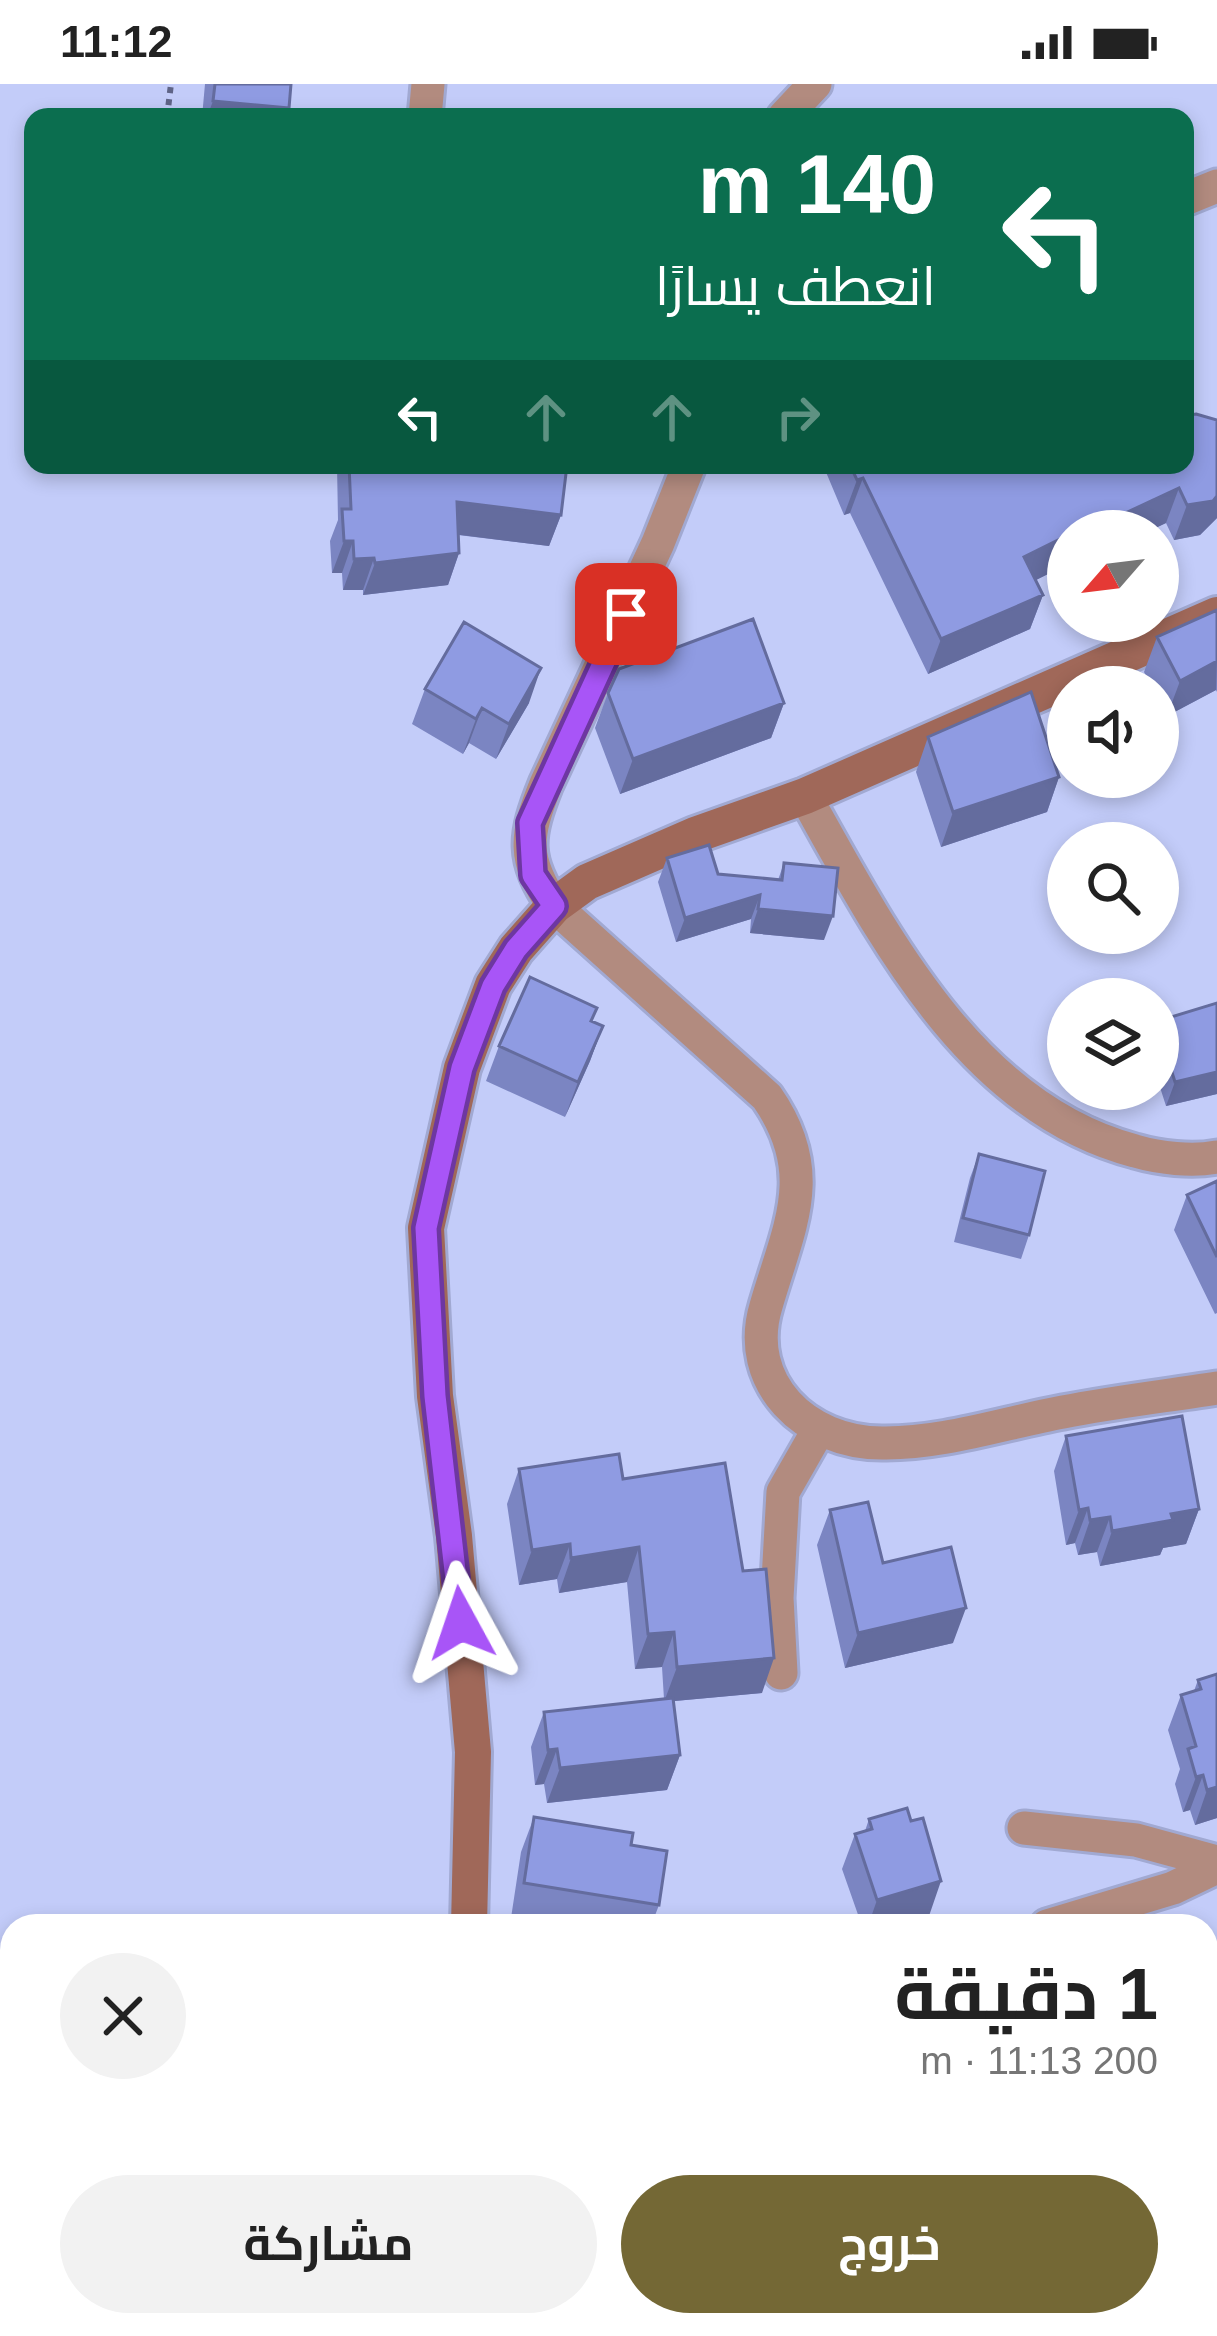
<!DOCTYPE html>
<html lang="ar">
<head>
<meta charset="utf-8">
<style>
	:root { --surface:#fff; --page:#f2f2f2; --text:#222; --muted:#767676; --accent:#746835 }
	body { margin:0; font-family:Helvetica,Cairo,sans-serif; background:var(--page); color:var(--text); direction:rtl; height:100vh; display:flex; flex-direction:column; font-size:45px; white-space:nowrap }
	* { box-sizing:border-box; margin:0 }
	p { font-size:39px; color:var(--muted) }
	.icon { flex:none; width:66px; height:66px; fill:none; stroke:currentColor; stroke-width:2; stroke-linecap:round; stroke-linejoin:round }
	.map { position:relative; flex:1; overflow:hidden; direction:ltr }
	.sheet { position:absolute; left:0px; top:1830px; width:1218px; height:423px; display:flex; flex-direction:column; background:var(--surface); border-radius:36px 36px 0 0; box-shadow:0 6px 18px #0003; direction:rtl }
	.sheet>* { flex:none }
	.hud { position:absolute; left:24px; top:24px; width:1170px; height:366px; border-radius:24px; box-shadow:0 6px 18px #0003; direction:rtl; background:#0b6e4f; color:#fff; overflow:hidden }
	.needle { width:78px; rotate:242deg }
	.controls { position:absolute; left:1047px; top:426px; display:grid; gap:24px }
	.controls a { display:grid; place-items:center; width:132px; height:132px; border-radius:50%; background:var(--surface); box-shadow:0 6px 18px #0003; font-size:60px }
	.pin { position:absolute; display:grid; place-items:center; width:102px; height:102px; color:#fff; margin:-51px; border-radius:24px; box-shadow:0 6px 18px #0006 }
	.me { position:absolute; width:132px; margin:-66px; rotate:355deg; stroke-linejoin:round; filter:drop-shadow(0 0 9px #0008) }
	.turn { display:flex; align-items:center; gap:42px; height:252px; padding:0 60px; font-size:54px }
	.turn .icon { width:156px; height:156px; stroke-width:2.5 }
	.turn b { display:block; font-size:84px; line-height:102px }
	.lanes { display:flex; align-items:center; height:114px; padding:0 60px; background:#0003; justify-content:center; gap:60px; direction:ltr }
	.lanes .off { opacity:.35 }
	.round { display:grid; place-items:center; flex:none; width:126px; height:126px; border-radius:63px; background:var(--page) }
	.headline { display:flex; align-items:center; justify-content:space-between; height:204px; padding:0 60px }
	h1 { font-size:72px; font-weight:700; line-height:90px }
	.primary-button { display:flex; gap:24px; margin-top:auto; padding:24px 60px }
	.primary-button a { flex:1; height:138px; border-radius:72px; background:var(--accent); color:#fff; font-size:48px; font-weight:700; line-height:138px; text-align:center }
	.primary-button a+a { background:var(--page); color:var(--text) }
	.status { display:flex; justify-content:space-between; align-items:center; height:84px; padding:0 60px; background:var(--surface); direction:ltr }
	.status svg { height:33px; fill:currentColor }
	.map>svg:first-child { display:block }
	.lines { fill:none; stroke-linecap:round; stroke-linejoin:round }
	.street-casing { stroke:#a1a9d2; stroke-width:39 }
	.secondary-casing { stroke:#a1a9d2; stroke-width:42 }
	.path { stroke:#5f6487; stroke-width:6; stroke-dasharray:6 6; stroke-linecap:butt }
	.street { stroke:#b28b7f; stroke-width:33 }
	.secondary { stroke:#a06859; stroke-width:36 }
	.wall { fill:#7b85c2 }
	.shaded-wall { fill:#646c9e }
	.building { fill:#8f9be2; stroke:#646c9e; stroke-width:3 }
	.route-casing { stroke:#6d37a1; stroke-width:30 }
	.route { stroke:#a855f7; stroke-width:21 }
</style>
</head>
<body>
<div class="status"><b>11:12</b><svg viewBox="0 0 49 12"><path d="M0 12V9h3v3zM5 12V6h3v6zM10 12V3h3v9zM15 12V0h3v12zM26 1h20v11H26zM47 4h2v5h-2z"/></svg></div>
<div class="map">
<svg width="1217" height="2252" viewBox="0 0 1217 2252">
	<rect width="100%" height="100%" fill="#c3ccf9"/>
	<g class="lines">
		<defs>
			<path id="street" d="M 425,33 L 428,0
				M 784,33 L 815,0
				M 1185,115 L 1217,102
				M 689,381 L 658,459 L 546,700 C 525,752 522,775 554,822 L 767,1013 C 820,1089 789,1142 766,1222 C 743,1299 806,1359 882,1359 C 942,1360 1004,1339 1063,1328 C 1114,1318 1166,1312 1217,1304
				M 805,712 C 882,849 970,1024 1135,1067 C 1159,1074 1192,1078 1217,1073
				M 781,1589 L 777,1514 L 783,1408 L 819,1345
				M 1024,1744 L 1136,1756 L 1217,1778
				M 1047,1842 L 1173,1804 L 1217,1783"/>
			<path id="secondary" d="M 469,1842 L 473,1668 L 454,1452 L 435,1312 L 426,1144 L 462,984 L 493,901 L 516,865 L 554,822 L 587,798 L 695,751 L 805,712 L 1217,531
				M 189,2252 L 199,2241"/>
		</defs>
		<use href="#street" class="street-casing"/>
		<use href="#secondary" class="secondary-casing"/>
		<path class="path" d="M 167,33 L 171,0"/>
		<use href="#street" class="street"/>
		<use href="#secondary" class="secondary"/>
	</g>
	<path class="wall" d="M 205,0 L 291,0 L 289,24 L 285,33 L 202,33 Z
		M 1217,336 L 1217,434 L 1200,451 L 1174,456 L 1166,439 L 1149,447 L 1068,447 L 1068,486 L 1066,481 L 1036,496 L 1043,511 L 1030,545 L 928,590 L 850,429 L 844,431 L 823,381 L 963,381 L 965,386 L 1185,381 Z
		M 337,381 L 567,381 L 561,431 L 549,462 L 458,451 L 459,469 L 448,501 L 363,511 L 363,506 L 343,506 L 342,489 L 332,489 L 330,457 L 338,436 Z
		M 1217,526 L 1217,608 L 1216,606 L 1167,632 L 1158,614 L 1158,603 L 1152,603 L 1144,588 L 1157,553 Z
		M 425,605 L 529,619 L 496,675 L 469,659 L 463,670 L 412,640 Z
		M 608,609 L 784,619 L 771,654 L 620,710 L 595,644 Z
		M 928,653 L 1059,693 L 1047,728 L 941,763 L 916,688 Z
		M 667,774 L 718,790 L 778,796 L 784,779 L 824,856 L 750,849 L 751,835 L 676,858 L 658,798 Z
		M 1217,919 L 1217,1010 L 1166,1022 L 1158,997 L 1158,937 Z
		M 592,937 L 603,942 L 590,977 L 565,1033 L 486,997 L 499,962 Z
		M 979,1070 L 1029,1151 L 1021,1175 L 954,1158 L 970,1094 Z
		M 1217,1097 L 1217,1229 L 1215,1230 L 1174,1146 L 1187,1111 Z
		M 1066,1352 L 1199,1425 L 1186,1460 L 1163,1464 L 1160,1471 L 1100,1482 L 1097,1468 L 1078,1471 L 1075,1459 L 1066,1461 L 1054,1387 Z
		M 519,1385 L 623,1395 L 762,1609 L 674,1617 L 680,1671 L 667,1706 L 547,1719 L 544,1700 L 535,1701 L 531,1663 L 544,1628 L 664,1615 L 662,1583 L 635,1585 L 627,1498 L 559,1509 L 557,1495 L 519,1501 L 507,1420 Z
		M 830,1426 L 883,1479 L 953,1559 L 845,1584 L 817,1461 Z
		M 1217,1590 L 1217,1734 L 1195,1741 L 1190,1726 L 1183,1728 L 1175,1700 L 1180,1685 L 1168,1646 L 1181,1611 L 1194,1607 L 1198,1596 Z
		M 534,1733 L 631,1761 L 659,1821 L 651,1842 L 561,1842 L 511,1834 L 521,1768 Z
		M 869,1735 L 929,1832 L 895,1842 L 862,1842 L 842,1785 L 855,1750 L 865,1747 Z"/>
	<path class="shaded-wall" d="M 213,17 L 289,24 L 285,33 L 207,33 Z
		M 863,394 L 850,429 L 844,431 L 857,396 Z
		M 1179,404 L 1166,439 L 1149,447 L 1112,447 L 1119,432 Z
		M 1217,412 L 1217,434 L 1200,451 L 1174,456 L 1187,421 Z
		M 457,418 L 561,431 L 549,462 L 445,449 Z
		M 1068,451 L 1068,474 L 1066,481 L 1012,508 L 1024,473 Z
		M 344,457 L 353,457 L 342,489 L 332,489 Z
		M 459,469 L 448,501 L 363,511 L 375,479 Z
		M 374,474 L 363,506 L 343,506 L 354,475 Z
		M 1043,511 L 1030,545 L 928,590 L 941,555 Z
		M 1217,577 L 1216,606 L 1167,632 L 1180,597 Z
		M 541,584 L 529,619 L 496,675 L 509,640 Z
		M 784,619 L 771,654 L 620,710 L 633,675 Z
		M 482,624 L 469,659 L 463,670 L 476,635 Z
		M 1059,693 L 1047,728 L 941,763 L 953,728 Z
		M 760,811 L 751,835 L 676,858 L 685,834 Z
		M 758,825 L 833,832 L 824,856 L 750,849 Z
		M 603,942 L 590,977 L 565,1033 L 578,998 Z
		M 1217,988 L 1217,1010 L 1166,1022 L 1175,998 Z
		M 1088,1424 L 1075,1459 L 1066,1461 L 1079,1426 Z
		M 1199,1425 L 1186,1460 L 1163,1464 L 1160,1471 L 1100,1482 L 1112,1447 L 1171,1430 Z
		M 1110,1433 L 1097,1468 L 1078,1471 L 1090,1436 Z
		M 570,1460 L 557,1495 L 519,1501 L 532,1466 Z
		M 639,1463 L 627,1498 L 559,1509 L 571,1474 Z
		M 966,1524 L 953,1559 L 845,1584 L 858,1549 Z
		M 674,1548 L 662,1583 L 635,1585 L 648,1550 Z
		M 774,1574 L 762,1609 L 664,1618 L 677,1583 Z
		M 557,1665 L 544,1700 L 535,1701 L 548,1666 Z
		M 680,1671 L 667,1706 L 547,1719 L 560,1684 Z
		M 1203,1691 L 1190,1726 L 1183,1728 L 1196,1693 Z
		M 1217,1703 L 1217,1734 L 1195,1741 L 1207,1706 Z
		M 941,1797 L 929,1832 L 895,1842 L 868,1842 L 877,1816 Z"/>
	<path class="building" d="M 215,0 L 291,0 L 289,24 L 213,17 Z
		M 1196,330 L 1217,336 L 1217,412 L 1213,417 L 1187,421 L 1179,404 L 1119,432 L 1124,441 L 1112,447 L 1068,447 L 1068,451 L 1024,473 L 1043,511 L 941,555 L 863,394 L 857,396 L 850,381 L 963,381 L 965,386 L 975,381 L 1185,381 L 1185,332 Z
		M 349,381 L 567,381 L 561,431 L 457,418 L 459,469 L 375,479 L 374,474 L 354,475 L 353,457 L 344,457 L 342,425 L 351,425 Z
		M 1217,526 L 1217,577 L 1180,597 L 1157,553 Z
		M 753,535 L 784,619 L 633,675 L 608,609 L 619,585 Z
		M 464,538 L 541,584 L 509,640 L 482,624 L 476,635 L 425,605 Z
		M 1031,608 L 1059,693 L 953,728 L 928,653 Z
		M 709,761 L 718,790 L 782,796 L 784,779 L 838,784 L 833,832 L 758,825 L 760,811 L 685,834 L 667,774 Z
		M 530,893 L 597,924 L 591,937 L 603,942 L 578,998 L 499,962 Z
		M 1217,919 L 1217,988 L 1175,998 L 1158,944 L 1158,937 Z
		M 979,1070 L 1045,1087 L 1029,1151 L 963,1134 Z
		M 1217,1097 L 1217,1173 L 1187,1111 Z
		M 1182,1332 L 1199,1425 L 1171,1430 L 1173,1436 L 1112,1447 L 1110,1433 L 1090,1436 L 1088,1424 L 1079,1426 L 1066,1352 Z
		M 619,1370 L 623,1395 L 725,1379 L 743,1487 L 766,1485 L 774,1574 L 677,1583 L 674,1548 L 648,1550 L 639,1463 L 571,1474 L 570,1460 L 532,1466 L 519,1385 Z
		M 868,1418 L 883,1479 L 951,1463 L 966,1524 L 858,1549 L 830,1426 Z
		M 1217,1590 L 1217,1703 L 1207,1706 L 1203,1691 L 1196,1693 L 1188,1665 L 1196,1662 L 1181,1611 L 1201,1605 L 1198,1596 Z
		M 673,1614 L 680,1671 L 560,1684 L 557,1665 L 548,1666 L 544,1628 Z
		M 907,1724 L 911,1737 L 923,1734 L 941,1797 L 877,1816 L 855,1750 L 872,1745 L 869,1735 Z
		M 534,1733 L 633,1749 L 631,1761 L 667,1767 L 659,1821 L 524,1799 Z"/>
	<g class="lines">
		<defs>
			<path id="route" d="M 461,1539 L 435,1312 L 426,1144 L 462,984 L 493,902 L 516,865 L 554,822 L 533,791 L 530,739 L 626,530"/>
		</defs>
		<use href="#route" class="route-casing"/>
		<use href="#route" class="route"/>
	</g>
</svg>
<div class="controls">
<a><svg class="needle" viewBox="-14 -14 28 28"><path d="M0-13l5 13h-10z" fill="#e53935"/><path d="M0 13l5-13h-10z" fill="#767676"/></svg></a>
<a><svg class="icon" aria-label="sound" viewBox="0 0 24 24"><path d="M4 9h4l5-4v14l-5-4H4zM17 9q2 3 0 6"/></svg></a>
<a><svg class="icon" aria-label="search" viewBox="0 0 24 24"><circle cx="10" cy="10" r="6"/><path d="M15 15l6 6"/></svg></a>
<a><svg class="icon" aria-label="layers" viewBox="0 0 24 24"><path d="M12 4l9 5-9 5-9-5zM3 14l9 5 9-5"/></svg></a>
</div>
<div class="pin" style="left:626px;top:530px;background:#d93025"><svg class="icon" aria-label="arrive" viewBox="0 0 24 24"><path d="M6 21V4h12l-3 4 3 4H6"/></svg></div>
<svg class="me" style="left:461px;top:1539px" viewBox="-20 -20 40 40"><path d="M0-17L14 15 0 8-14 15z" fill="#a855f7" stroke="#fff" stroke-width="4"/></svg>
<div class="hud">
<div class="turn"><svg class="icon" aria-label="left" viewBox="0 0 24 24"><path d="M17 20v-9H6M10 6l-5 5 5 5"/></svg><div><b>140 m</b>انعطف يسارًا</div></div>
<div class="lanes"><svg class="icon" aria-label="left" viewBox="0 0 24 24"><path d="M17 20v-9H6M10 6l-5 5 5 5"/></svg><svg class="icon off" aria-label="ahead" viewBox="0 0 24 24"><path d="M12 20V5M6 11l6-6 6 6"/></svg><svg class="icon off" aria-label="ahead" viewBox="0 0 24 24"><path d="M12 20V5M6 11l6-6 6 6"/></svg><svg class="icon off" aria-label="right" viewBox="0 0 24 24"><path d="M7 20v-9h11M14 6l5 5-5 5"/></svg></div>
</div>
<section class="sheet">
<div class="headline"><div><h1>1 دقيقة</h1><p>200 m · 11:13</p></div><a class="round"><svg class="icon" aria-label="close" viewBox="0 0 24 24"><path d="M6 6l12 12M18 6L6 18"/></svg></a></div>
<div class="primary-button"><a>خروج</a><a>مشاركة</a></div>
</section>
</div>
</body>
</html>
